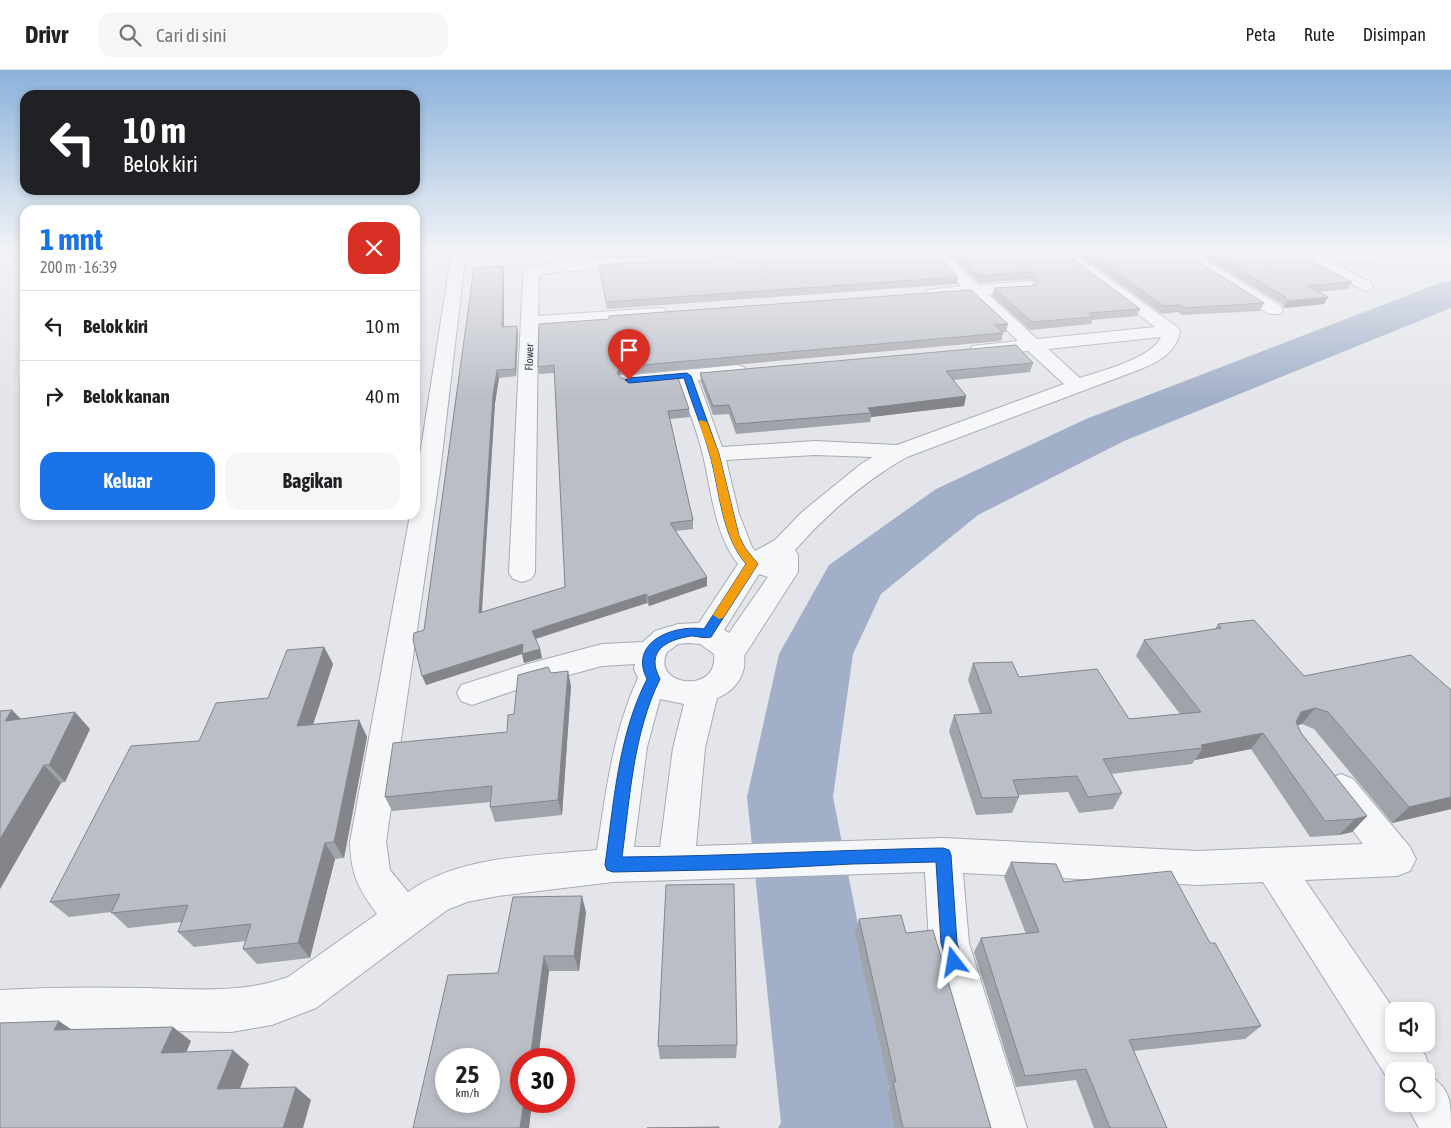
<!DOCTYPE html>
<html lang="id">
<head>
<meta charset="utf-8">
<style>
	:root { --surface:#fff; --page:#f6f6f6; --text:#202124; --muted:#757577; --line:#e0e0e0; --accent:#1a73e8 }
	body { margin:0; font-family:"Asap Condensed",sans-serif; background:var(--page); color:var(--text); height:100vh; display:flex; flex-direction:column; font-size:19px; white-space:nowrap }
	* { box-sizing:border-box; margin:0 }
	p { font-size:16px; color:var(--muted) }
	.icon { flex:none; width:28px; height:28px; fill:none; stroke:currentColor; stroke-width:2; stroke-linecap:round; stroke-linejoin:round }
	.map { position:relative; flex:1; overflow:hidden }
	.sheet { position:absolute; left:20px; top:135px; width:400px; height:315px; display:flex; flex-direction:column; background:var(--surface); border-radius:15px; box-shadow:0 2px 8px #0003 }
	.sheet>* { flex:none }
	.hud { position:absolute; left:20px; top:20px; width:400px; height:105px; border-radius:15px; box-shadow:0 2px 8px #0003; background:#202124; color:#fff; overflow:hidden }
	.buttons { position:absolute; left:1385px; top:932px; display:grid; gap:10px }
	.buttons a { display:grid; place-items:center; width:50px; height:50px; border-radius:10px; background:var(--surface); box-shadow:0 2px 8px #0003; font-size:25px }
	.speed { position:absolute; left:435px; top:978px; display:flex; gap:10px; font-size:25px; font-weight:700; text-align:center }
	.speed>* { display:grid; place-content:center; width:65px; height:65px; border-radius:50%; background:var(--surface); box-shadow:0 2px 8px #0003; line-height:1 }
	.speed small { font-size:12px; font-weight:400 }
	.speed .limit { border:8px solid #d22; background:#fff; color:#111 }
	.pin { position:absolute; display:grid; place-items:center; width:42px; height:42px; color:#fff; margin:-51px -21px; border-radius:50% 50% 50% 0; rotate:-45deg; box-shadow:0 0 5px #0007 }
	.pin .icon { rotate:45deg }
	.me { position:absolute; width:55px; margin:-28px; rotate:346deg; stroke-linejoin:round; filter:drop-shadow(0 0 4px #0008) }
	.turn { display:flex; align-items:center; gap:18px; height:105px; padding:0 20px; font-size:22px }
	.turn .icon { width:65px; height:65px; stroke-width:2.5 }
	.turn b { display:block; font-size:35px; line-height:42px }
	.round { display:grid; place-items:center; flex:none; width:52px; height:52px; border-radius:15px; background:var(--page) }
	.summary { display:flex; align-items:center; justify-content:space-between; height:85px; padding:0 20px }
	h1 { font-size:30px; font-weight:700; line-height:38px; color:var(--accent) }
	.button { display:flex; gap:10px; margin-top:auto; padding:10px 20px }
	.button a { flex:1; height:58px; border-radius:15px; background:var(--accent); color:#fff; font-size:20px; font-weight:700; line-height:58px; text-align:center }
	.button a+a { background:var(--page); color:var(--text) }
	ul { padding:0; list-style:none }
	li { display:flex; align-items:center; gap:15px; height:70px; padding:0 20px; border-top:1px solid var(--line) }
	li div { flex:1 }
	li b { display:block; font-size:19px }
	li em { font-style:normal }
	header { display:flex; align-items:center; gap:30px; box-sizing:border-box; height:70px; padding:0 25px; background:var(--surface); border-bottom:1px solid var(--line) }
	header strong { font-size:24px }
	nav { display:flex; gap:28px; margin-inline-start:auto; font-size:18px }
	.search { width:350px; height:45px; background:var(--page); display:flex; align-items:center; gap:12px; box-sizing:border-box; padding:0 18px; border-radius:15px; color:var(--muted); font-size:19px }
	.map>svg:first-child { display:block }
	.lines { fill:none; stroke-linecap:round; stroke-linejoin:round }
	.river { fill:#a1afc8; fill-rule:evenodd }
	.minor-casing { stroke:#a8abb4; stroke-width:2 }
	.minor { fill:#f6f7f9; fill-rule:evenodd }
	.wall { fill:#a1a3ab }
	.shaded-wall { fill:#83858b }
	.building { fill:#bbbec7; stroke:#83858b; fill-rule:evenodd }
	.route { fill:#1a73e8; stroke:#114b97 }
	.slow { fill:#f59e0b }
	.labels { text-anchor:middle; stroke-width:4; stroke-linejoin:round; paint-order:stroke }
	.far-street-label { font-size:11px; fill:#2c3142; stroke:#f3f4f8 }
</style>
</head>
<body>
<header>
<strong>Drivr</strong>
<div class="search"><svg class="icon" aria-label="search" viewBox="0 0 24 24"><circle cx="10" cy="10" r="6"/><path d="M15 15l6 6"/></svg>Cari di sini</div>
<nav><a>Peta</a><a>Rute</a><a>Disimpan</a></nav>
</header>
<div class="map">
<svg width="1451" height="1058" viewBox="0 0 1451 1058">
	<rect width="100%" height="100%" fill="#e3e5ea"/>
	<g class="lines">
		<path class="river" d="M 1451,211 L 1451,238 L 1124,371 L 978,445 L 881,524 L 853,584 L 833,727 L 897,1053 L 896,1058 L 778,1058 L 781,1053 L 747,727 L 779,584 L 829,495 L 936,419 L 1086,349 L 1437,214 Z"/>
		<defs>
			<path id="minor" d="M 452,181 L 466,181 L 440,402 L 386,772 L 390,800 L 408,822 C 461,785 535,786 597,780 C 606,721 613,662 638,608 L 634,599 L 635,594 L 602,596 L 528,616 L 472,635 L 461,631 L 457,623 L 461,615 L 524,595 L 602,574 L 643,572 L 655,561 L 678,554 L 699,553 L 738,494 C 714,463 712,423 703,385 C 697,360 687,336 679,312 L 640,315 L 633,313 L 630,309 L 633,305 L 737,295 L 744,297 L 747,301 L 744,305 L 698,310 L 722,377 L 815,371 L 897,375 L 1064,314 L 1028,281 L 979,286 L 972,284 L 970,280 L 972,276 L 1018,271 L 970,225 L 933,228 L 927,226 L 925,223 L 927,220 L 961,216 L 929,181 L 944,181 L 978,215 L 1028,211 L 1034,213 L 1036,216 L 1034,219 L 1028,221 L 988,224 L 1037,269 L 1155,257 L 1055,181 L 1071,181 L 1177,257 L 1180,261 C 1176,283 1160,291 1141,299 L 907,387 C 863,412 828,443 795,480 L 798,485 L 798,502 L 744,586 C 747,605 734,622 717,628 L 705,678 L 696,776 L 943,768 L 1198,781 L 1363,774 L 1329,729 L 1324,719 L 1329,709 L 1341,704 L 1353,709 L 1410,777 L 1416,789 L 1410,801 L 1397,806 L 1305,810 L 1395,941 L 1394,974 L 1417,974 L 1425,985 L 1431,1001 L 1429,1006 C 1451,1018 1451,1033 1451,1058 L 1419,1058 L 1406,1034 L 1426,1034 L 1426,1001 L 1394,1001 L 1393,1017 L 1263,812 L 1198,815 L 963,803 L 969,873 L 1027,1058 L 981,1058 L 929,873 L 925,802 L 613,812 L 498,826 L 467,832 L 447,840 L 316,938 L 272,955 L 231,962 L 57,959 L 0,962 L 0,920 C 48,917 96,917 145,918 C 193,919 242,924 288,907 L 377,844 C 358,818 351,805 350,772 L 410,445 L 415,445 L 415,416 ZM 1161,267 C 1152,288 1101,301 1080,308 L 1048,279 ZM 815,385 L 873,387 L 861,394 L 802,442 L 775,470 L 755,481 L 752,477 L 739,444 L 726,390 ZM 759,504 L 768,507 L 729,563 L 724,560 ZM 688,573 L 700,574 L 714,584 C 719,625 650,616 667,582 L 678,574 ZM 660,629 L 684,634 L 673,678 L 660,777 L 634,777 L 647,677 Z
				M 743,181 L 820,181 L 818,184 L 813,185 L 557,202 L 544,204 L 539,207 L 538,246 L 658,238 L 664,239 L 667,243 L 664,247 L 658,248 L 538,257 L 535,503 L 531,509 L 522,512 L 513,509 L 509,503 L 523,205 C 531,195 545,194 557,192 Z
				M 1174,181 L 1191,181 L 1281,236 L 1283,240 L 1281,244 L 1269,244 L 1176,184 Z
				M 1291,181 L 1309,181 L 1318,185 L 1394,181 L 1451,181 L 1451,186 L 1334,193 L 1371,213 L 1373,216 L 1371,219 L 1365,221 L 1293,184 Z"/>
		</defs>
		<use href="#minor" class="minor-casing"/>
		<use href="#minor" class="minor"/>
	</g>
	<path class="wall" d="M 595,181 L 713,181 L 596,188 Z
		M 946,181 L 1062,181 L 1140,239 L 1137,246 L 1092,250 L 1091,254 L 1030,260 L 992,226 L 994,218 L 1030,216 L 1036,214 L 1036,212 L 1028,209 L 979,213 Z
		M 1074,181 L 1181,181 L 1264,233 L 1260,241 L 1182,245 L 1177,242 L 1162,244 Z
		M 1194,181 L 1293,181 L 1352,212 L 1348,219 L 1317,222 L 1328,227 L 1324,234 L 1284,238 L 1282,234 Z
		M 599,195 L 958,207 L 957,214 L 607,239 Z
		M 503,196 L 504,203 L 504,257 L 518,263 L 516,306 L 499,308 L 495,333 L 482,542 L 565,517 L 555,303 L 539,304 L 538,297 L 1008,254 L 1006,262 L 1002,262 L 1003,263 L 1001,271 L 620,305 L 620,307 L 621,308 L 689,339 L 690,347 L 670,349 L 693,450 L 693,459 L 676,461 L 707,507 L 707,516 L 649,536 L 647,533 L 536,569 L 540,579 L 542,588 L 524,593 L 522,584 L 426,615 Z
		M 1033,293 L 1030,302 L 953,310 L 966,326 L 964,336 L 871,347 L 870,352 L 736,364 L 729,344 L 713,345 L 701,312 L 700,303 Z
		M 1218,554 L 1304,606 L 1451,620 L 1451,739 L 1392,753 L 1314,659 L 1302,654 L 1298,655 L 1301,663 L 1367,746 L 1352,762 L 1339,765 L 1310,767 L 1251,679 L 1195,690 L 1192,694 L 1111,704 L 1122,723 L 1113,739 L 1079,743 L 1068,722 L 1018,725 L 1019,727 L 1012,743 L 976,745 L 949,661 L 954,645 L 980,643 L 968,610 L 973,593 L 1019,607 L 1129,649 L 1180,644 L 1136,586 L 1144,570 L 1215,559 Z
		M 324,577 L 333,594 L 313,654 L 359,650 L 367,667 L 344,788 L 335,789 L 310,888 L 257,894 L 243,879 L 246,871 L 194,877 L 178,862 L 182,852 L 128,858 L 111,842 L 69,847 L 50,832 L 199,671 L 268,628 Z
		M 551,603 L 571,616 L 562,745 L 495,752 L 490,737 L 491,732 L 392,741 L 385,727 L 507,662 L 514,644 Z
		M 12,640 L 21,649 L 90,659 L 65,712 L 61,713 L 0,819 Z
		M 1011,792 L 1064,812 L 1210,873 L 1261,956 L 1245,969 L 1133,981 L 1167,1058 L 1094,1058 L 1076,1010 L 1016,1017 L 974,882 L 981,868 L 1026,864 L 1004,807 Z
		M 586,842 L 579,901 L 549,901 L 538,989 L 521,989 L 521,1031 L 532,1031 L 529,1058 L 413,1058 L 498,903 Z
		M 859,849 L 906,863 L 991,1058 L 895,1058 L 888,1024 L 890,1019 L 855,863 Z
		M 737,975 L 736,988 L 660,989 L 658,976 Z"/>
	<path class="shaded-wall" d="M 503,196 L 504,203 L 504,264 L 502,257 Z
		M 1328,227 L 1324,234 L 1284,238 L 1288,231 Z
		M 517,256 L 518,263 L 516,306 L 515,299 Z
		M 620,297 L 620,305 L 618,311 L 617,303 Z
		M 497,300 L 499,308 L 495,333 L 481,552 L 479,543 L 493,325 Z
		M 966,326 L 964,336 L 871,347 L 871,343 L 868,338 Z
		M 707,507 L 707,516 L 649,536 L 648,527 Z
		M 646,524 L 647,533 L 534,569 L 532,561 Z
		M 523,574 L 525,583 L 426,615 L 422,606 Z
		M 324,577 L 333,594 L 307,673 L 297,656 Z
		M 540,579 L 542,588 L 524,593 L 522,584 Z
		M 568,601 L 571,616 L 562,745 L 558,730 Z
		M 1315,638 L 1302,654 L 1288,658 L 1301,642 Z
		M 12,640 L 28,657 L 5,651 Z
		M 75,642 L 90,659 L 65,712 L 49,695 Z
		M 359,650 L 367,667 L 344,788 L 334,772 Z
		M 1263,663 L 1251,679 L 1195,690 L 1203,678 L 1201,675 Z
		M 44,695 L 61,713 L 0,819 L 0,769 Z
		M 1451,727 L 1451,739 L 1392,753 L 1409,737 Z
		M 1367,746 L 1352,762 L 1339,765 L 1355,749 Z
		M 325,773 L 335,789 L 310,888 L 298,873 Z
		M 582,826 L 586,842 L 579,901 L 574,886 Z
		M 544,886 L 549,901 L 538,989 L 530,989 Z
		M 59,951 L 81,966 L 54,960 Z
		M 173,957 L 191,971 L 180,997 L 161,983 Z
		M 233,980 L 249,994 L 235,1032 L 217,1019 Z
		M 296,1017 L 311,1030 L 303,1058 L 283,1058 Z
		M 524,1031 L 532,1031 L 529,1058 L 520,1058 Z"/>
	<path class="building" d="M 803,181 L 934,181 L 958,207 L 606,232 L 599,195 Z
		M 954,181 L 1062,181 L 1140,239 L 1089,243 L 1093,247 L 1032,252 L 994,218 L 1030,216 L 1036,214 L 1039,210 L 1037,205 L 1030,202 L 980,206 Z
		M 1085,181 L 1181,181 L 1264,233 L 1185,238 L 1180,235 L 1164,236 Z
		M 1208,181 L 1293,181 L 1352,212 L 1307,216 L 1328,227 L 1288,231 L 1285,227 Z
		M 503,196 L 502,257 L 517,256 L 515,299 L 497,300 L 493,325 L 479,543 L 565,517 L 554,295 L 538,297 L 539,254 L 609,249 L 609,246 L 971,220 L 1008,254 L 995,255 L 1003,263 L 620,297 L 617,303 L 621,308 L 628,310 L 677,305 L 689,339 L 668,341 L 693,450 L 670,453 L 707,507 L 648,527 L 646,524 L 532,561 L 540,579 L 522,584 L 523,574 L 422,606 L 413,570 L 414,563 L 424,560 L 474,198 Z
		M 1016,275 L 1033,293 L 946,301 L 966,326 L 868,338 L 871,343 L 736,354 L 729,335 L 713,336 L 700,303 Z
		M 1254,550 L 1304,606 L 1411,585 L 1451,620 L 1451,727 L 1409,737 L 1328,642 L 1315,638 L 1301,642 L 1296,652 L 1301,663 L 1367,746 L 1355,749 L 1325,751 L 1263,663 L 1201,675 L 1203,678 L 1103,689 L 1122,723 L 1088,727 L 1077,706 L 1013,710 L 1019,727 L 982,728 L 954,645 L 992,643 L 973,593 L 1012,592 L 1019,607 L 1097,599 L 1129,649 L 1201,642 L 1144,570 L 1221,558 L 1218,554 Z
		M 324,577 L 297,656 L 359,650 L 334,772 L 325,773 L 298,873 L 243,879 L 251,854 L 178,862 L 188,835 L 111,843 L 120,824 L 50,832 L 131,676 L 199,671 L 216,633 L 268,628 L 287,580 Z
		M 548,597 L 551,603 L 568,601 L 558,730 L 490,737 L 492,716 L 385,727 L 393,673 L 507,662 L 508,645 L 514,644 L 518,605 Z
		M 12,640 L 5,651 L 75,642 L 49,695 L 44,695 L 0,769 L 0,641 Z
		M 1011,792 L 1056,794 L 1064,812 L 1171,801 L 1210,873 L 1215,873 L 1261,956 L 1129,970 L 1167,1058 L 1110,1058 L 1086,999 L 1025,1006 L 981,868 L 1039,862 Z
		M 734,814 L 737,975 L 658,976 L 666,815 Z
		M 582,826 L 574,886 L 544,886 L 530,989 L 521,989 L 521,1031 L 524,1031 L 520,1058 L 413,1058 L 448,905 L 498,903 L 513,827 ZM 446,989 L 489,989 L 489,1031 L 446,1031 Z
		M 901,845 L 906,863 L 933,860 L 991,1058 L 903,1058 L 893,1012 L 896,1012 L 859,849 Z
		M 59,951 L 54,960 L 173,957 L 161,983 L 233,980 L 217,1019 L 296,1017 L 283,1058 L 0,1058 L 0,953 Z
		M 719,1057 L 719,1058 L 647,1058 Z"/>
	<linearGradient id="sky" x2="0" y2="1"><stop stop-color="#8bb2db"/><stop offset="0.55" stop-color="#f2f3f6"/><stop offset="1" stop-color="#f2f3f6" stop-opacity="0"/></linearGradient>
	<rect width="1451" height="329" fill="url(#sky)"/>
	<path class="route" d="M 687,303 L 691,306 L 719,384 L 739,466 L 745,478 L 758,494 L 711,567 C 704,569 698,566 691,566 C 666,570 645,581 660,609 C 633,664 630,727 622,787 C 729,786 836,780 943,778 L 949,780 L 951,785 L 957,873 L 963,892 L 960,898 L 954,900 L 949,898 L 941,873 L 936,792 L 852,794 L 756,799 L 613,802 L 607,800 L 605,795 C 614,732 618,666 647,609 C 628,572 674,554 704,559 L 746,494 C 721,464 720,422 710,385 C 703,359 692,334 684,308 L 629,313 L 625,310 L 629,308 Z"/>
	<path class="slow" d="M 700,350 L 707,352 L 719,384 L 739,466 L 745,478 L 758,494 L 723,548 L 719,549 L 713,545 L 746,494 C 721,464 720,422 710,385 C 707,374 702,363 699,352 Z"/>
	<g class="labels">
		<g class="far-street-label">
			<text transform="translate(529 287) rotate(-88)" y="4">Flower</text>
		</g>
	</g>
</svg>
<div class="buttons">
<a><svg class="icon" aria-label="sound" viewBox="0 0 24 24"><path d="M4 9h4l5-4v14l-5-4H4zM17 9q2 3 0 6"/></svg></a>
<a><svg class="icon" aria-label="search" viewBox="0 0 24 24"><circle cx="10" cy="10" r="6"/><path d="M15 15l6 6"/></svg></a>
</div>
<div class="speed"><div>25<small>km/h</small></div><div class="limit">30</div></div>
<div class="pin" style="left:629px;top:310px;background:#d93025"><svg class="icon" aria-label="arrive" viewBox="0 0 24 24"><path d="M6 21V4h12l-3 4 3 4H6"/></svg></div>
<svg class="me" style="left:954px;top:892px" viewBox="-20 -20 40 40"><path d="M0-17L14 15 0 8-14 15z" fill="#1a73e8" stroke="#fff" stroke-width="4"/></svg>
<div class="hud">
<div class="turn"><svg class="icon" aria-label="left" viewBox="0 0 24 24"><path d="M17 20v-9H6M10 6l-5 5 5 5"/></svg><div><b>10 m</b>Belok kiri</div></div>
</div>
<section class="sheet">
<div class="summary"><div><h1>1 mnt</h1><p>200 m · 16:39</p></div><a class="round" style="background:#d93025;color:#fff"><svg class="icon" aria-label="close" viewBox="0 0 24 24"><path d="M6 6l12 12M18 6L6 18"/></svg></a></div>
<ul>
<li><svg class="icon" aria-label="left" viewBox="0 0 24 24"><path d="M17 20v-9H6M10 6l-5 5 5 5"/></svg><div><b>Belok kiri</b></div><em>10 m</em></li>
<li><svg class="icon" aria-label="right" viewBox="0 0 24 24"><path d="M7 20v-9h11M14 6l5 5-5 5"/></svg><div><b>Belok kanan</b></div><em>40 m</em></li>
</ul>
<div class="button"><a>Keluar</a><a>Bagikan</a></div>
</section>
</div>
</body>
</html>
